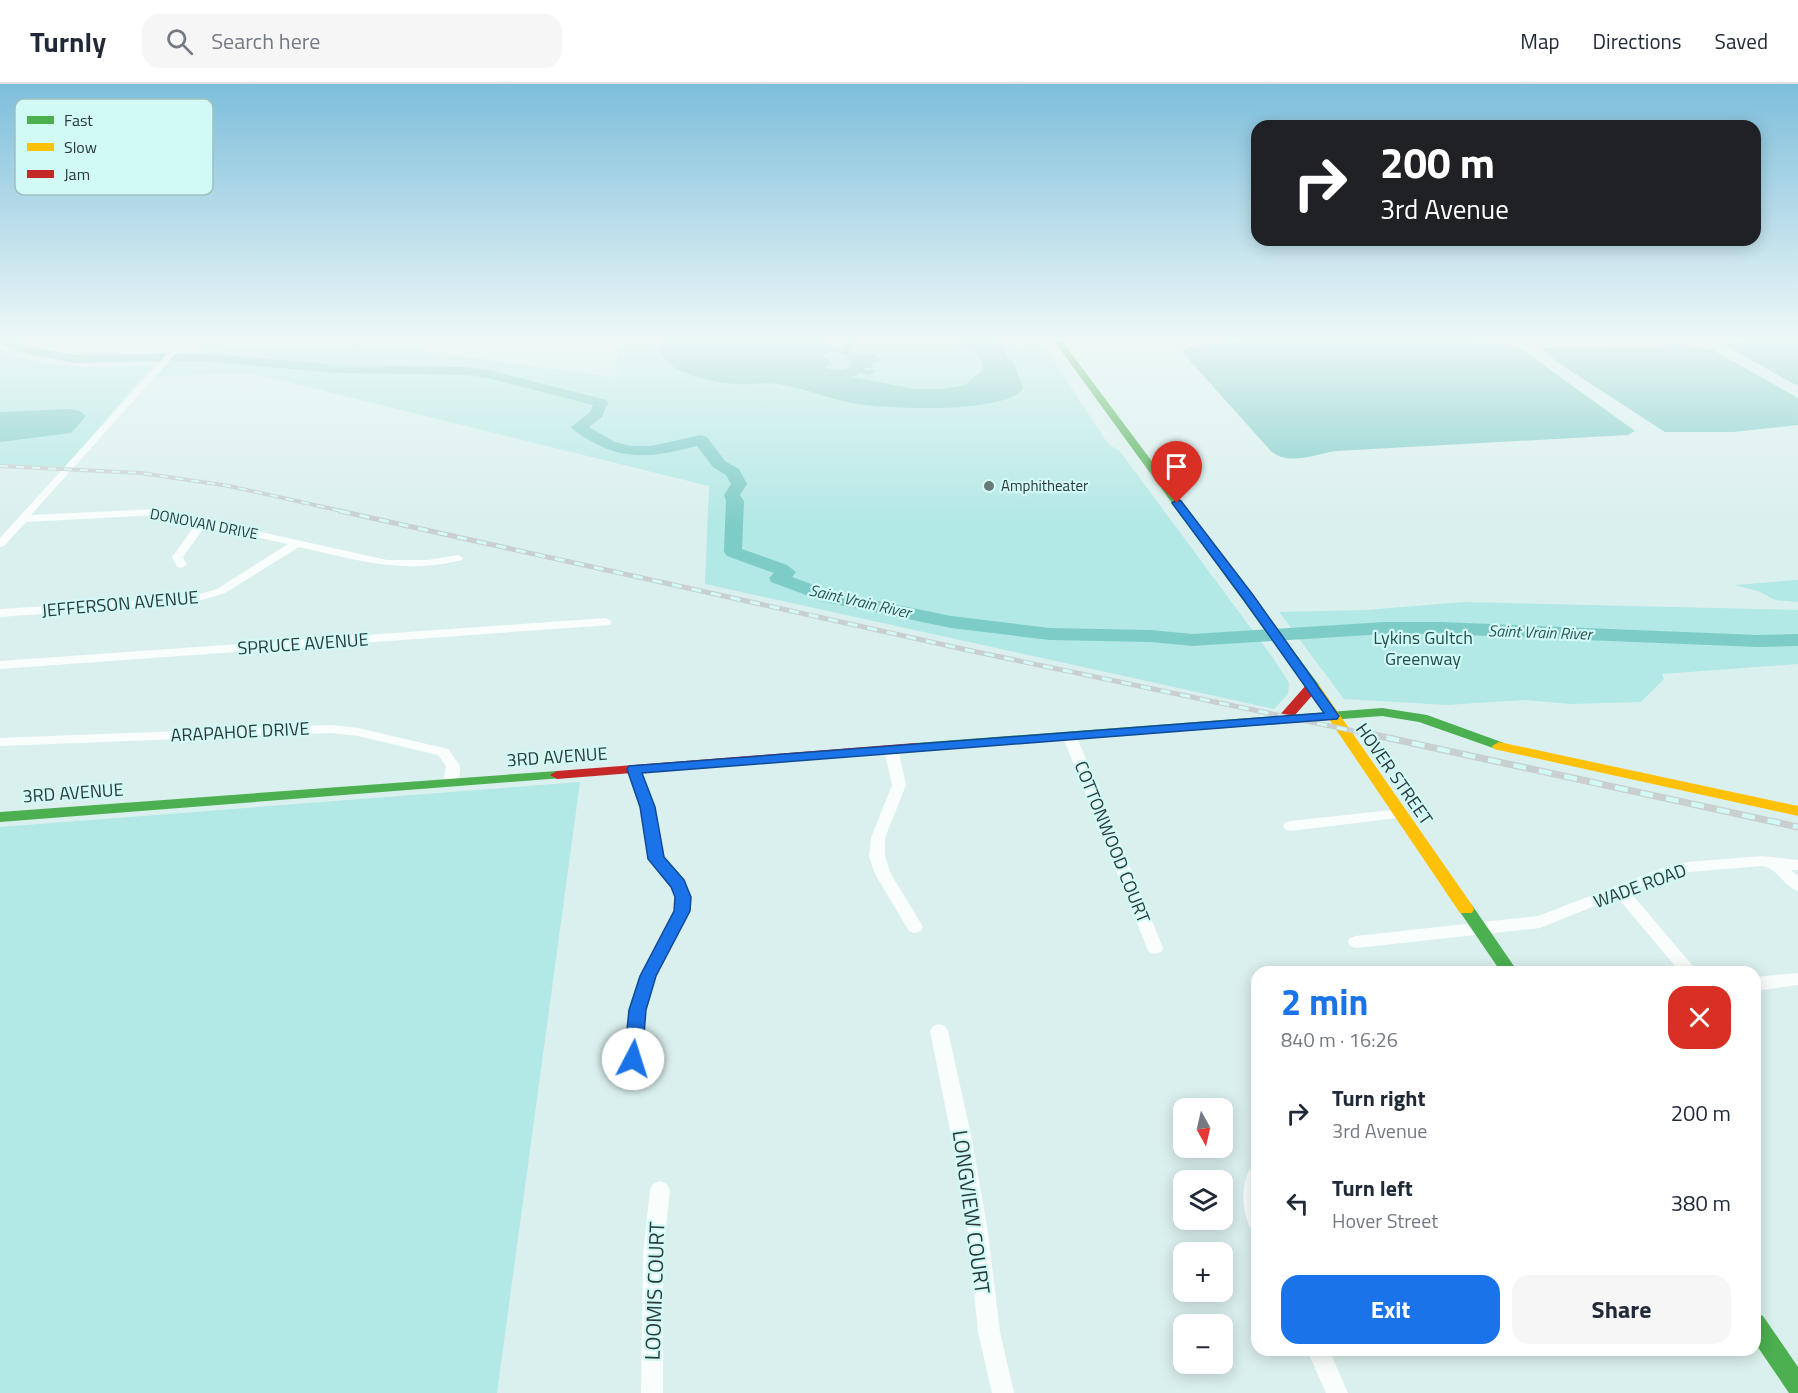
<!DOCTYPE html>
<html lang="en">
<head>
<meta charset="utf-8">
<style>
	:root { --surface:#fff; --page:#f6f6f7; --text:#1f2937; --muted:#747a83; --line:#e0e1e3; --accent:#1a73e8 }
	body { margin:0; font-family:"Titillium Web",sans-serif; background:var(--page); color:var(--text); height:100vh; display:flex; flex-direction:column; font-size:22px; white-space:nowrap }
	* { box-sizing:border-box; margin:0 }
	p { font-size:20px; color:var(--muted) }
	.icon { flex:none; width:33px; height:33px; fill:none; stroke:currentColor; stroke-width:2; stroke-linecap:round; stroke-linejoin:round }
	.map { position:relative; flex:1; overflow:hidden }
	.panel { position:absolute; left:1251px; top:882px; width:510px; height:390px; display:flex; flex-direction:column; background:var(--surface); border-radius:18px; box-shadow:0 3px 15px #0003 }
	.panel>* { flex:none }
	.banner { position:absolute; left:1251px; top:36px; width:510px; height:126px; border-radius:18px; box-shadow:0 3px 15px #0003; background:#202124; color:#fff; overflow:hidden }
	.needle { width:39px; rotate:172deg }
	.fabs { position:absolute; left:1173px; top:1014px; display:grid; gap:12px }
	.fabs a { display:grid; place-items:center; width:60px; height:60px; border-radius:12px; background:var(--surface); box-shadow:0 3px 15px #0003; font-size:30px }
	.pin { position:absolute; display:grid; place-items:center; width:51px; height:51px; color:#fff; margin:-62px -26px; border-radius:50% 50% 50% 0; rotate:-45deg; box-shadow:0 0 6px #0007 }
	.pin .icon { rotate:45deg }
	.me { position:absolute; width:66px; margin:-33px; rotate:5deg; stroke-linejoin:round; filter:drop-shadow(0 0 4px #0008) }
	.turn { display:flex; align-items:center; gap:21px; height:126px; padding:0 30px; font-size:27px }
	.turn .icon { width:78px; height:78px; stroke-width:2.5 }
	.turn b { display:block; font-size:42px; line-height:51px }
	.round { display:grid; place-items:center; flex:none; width:63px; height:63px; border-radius:18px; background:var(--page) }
	.overview { display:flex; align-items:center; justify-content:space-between; height:102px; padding:0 30px }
	h1 { font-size:36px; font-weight:700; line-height:45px; color:var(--accent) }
	.primary-button { display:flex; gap:12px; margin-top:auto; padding:12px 30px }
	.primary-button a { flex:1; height:69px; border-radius:18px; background:var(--accent); color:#fff; font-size:24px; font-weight:700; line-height:69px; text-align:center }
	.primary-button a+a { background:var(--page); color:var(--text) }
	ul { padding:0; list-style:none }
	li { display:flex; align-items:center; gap:18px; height:90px; padding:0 30px }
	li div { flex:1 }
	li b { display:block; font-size:22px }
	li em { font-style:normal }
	header { display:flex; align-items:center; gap:36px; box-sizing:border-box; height:84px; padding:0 30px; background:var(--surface); border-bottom:2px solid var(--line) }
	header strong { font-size:28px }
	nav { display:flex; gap:33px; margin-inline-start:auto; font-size:21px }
	.search { width:420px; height:54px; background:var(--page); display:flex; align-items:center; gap:15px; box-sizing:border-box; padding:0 21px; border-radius:18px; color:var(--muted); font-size:22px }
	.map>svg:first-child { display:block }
	.green { fill:#b2e8e5 }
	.water { fill:#7eccc7; fill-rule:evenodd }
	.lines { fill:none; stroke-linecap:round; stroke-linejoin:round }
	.river { fill:#7eccc7; fill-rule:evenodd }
	.street { fill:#f9fdfc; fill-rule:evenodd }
	.fast { fill:#4caf50; fill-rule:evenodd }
	.slow { fill:#ffc107; fill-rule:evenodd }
	.jam { fill:#c62828; fill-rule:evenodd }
	.rail-far2-casing { stroke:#c9cfcf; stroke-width:4 }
	.rail-far1-casing { stroke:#c9cfcf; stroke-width:5 }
	.rail-casing { stroke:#c9cfcf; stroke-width:7 }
	.rail-far2 { stroke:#d1f9f6; stroke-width:2; stroke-dasharray:8; stroke-linecap:butt }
	.rail-far1 { stroke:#d1f9f6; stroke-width:3; stroke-dasharray:10; stroke-linecap:butt }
	.rail { stroke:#d1f9f6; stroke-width:4.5; stroke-dasharray:13; stroke-linecap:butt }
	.route { fill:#1a73e8; stroke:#114b97; stroke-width:1.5 }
	.poi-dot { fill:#687a78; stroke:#d1f9f6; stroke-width:2 }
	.labels { text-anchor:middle; stroke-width:4.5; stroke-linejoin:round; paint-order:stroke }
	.far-poi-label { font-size:15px; fill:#2b3a39; stroke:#d1f9f6; text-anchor:start }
	.far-street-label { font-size:15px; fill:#2b3a39; stroke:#d1f9f6 }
	.far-water-label { font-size:16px; font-style:italic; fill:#295653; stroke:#d1f9f6 }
	.street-label { font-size:18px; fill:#2b3a39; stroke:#d1f9f6 }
	.park-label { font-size:18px; fill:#22504d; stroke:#d1f9f6 }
	.near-street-label { font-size:21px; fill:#2b3a39; stroke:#d1f9f6 }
	.key { fill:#d1f9f6; stroke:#9fc0bd; stroke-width:1.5 }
	.key-label { font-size:16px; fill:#2b3a39 }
</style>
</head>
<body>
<header>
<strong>Turnly</strong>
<div class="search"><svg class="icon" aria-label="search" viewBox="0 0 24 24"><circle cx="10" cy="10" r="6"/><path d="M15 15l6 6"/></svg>Search here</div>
<nav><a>Map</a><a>Directions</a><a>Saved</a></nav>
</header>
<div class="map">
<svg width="1798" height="1309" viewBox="0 0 1798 1309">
	<rect width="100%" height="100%" fill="#daf0ee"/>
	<path class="green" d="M 619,257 L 1041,257 L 1106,357 L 1110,362 L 1119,366 L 1273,574 L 1289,599 L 1288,610 L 1274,625 L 705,500 L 709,402 L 251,289 L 151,293 L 171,269 L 358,261 L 383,262 L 615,293 Z
		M 0,265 C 51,288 100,284 154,280 L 65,383 L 0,381 Z
		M 1798,496 L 1798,518 L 1775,516 L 1758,507 L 1734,501 Z
		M 1464,518 L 1798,526 L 1798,580 L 1662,590 L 1664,595 L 1641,618 L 1571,620 L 1523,616 L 1447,621 L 1344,615 L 1279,528 L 1366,526 Z
		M 580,698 L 497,1309 L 0,1309 L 0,743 Z"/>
	<path class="water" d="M 660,257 L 824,257 L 840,267 L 848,259 L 841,257 L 862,257 L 855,260 L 857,262 L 848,262 C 855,271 859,273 871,269 L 881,276 L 871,279 L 873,280 L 871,282 L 876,283 L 864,284 L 865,286 L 876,286 L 869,291 L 858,289 L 858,291 L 852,293 L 915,305 L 942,305 L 965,301 L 982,287 C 985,270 966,263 953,257 L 996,257 L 1015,282 L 1023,304 C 1007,330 887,325 858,320 C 831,316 805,304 778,300 C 764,298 750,301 736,300 C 716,299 671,291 662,270 C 660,266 661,261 660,257 ZM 830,267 L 845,270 L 851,278 L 849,282 L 851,283 L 836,286 L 827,284 L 826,282 L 830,281 L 829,275 L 821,272 Z
		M 1245,257 L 1465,257 L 1509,261 L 1523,266 L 1635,347 L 1628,351 L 1336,367 C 1315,370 1287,383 1270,366 L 1182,268 L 1189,263 Z
		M 1748,257 L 1798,257 L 1798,302 L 1722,260 Z
		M 1683,261 L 1711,265 L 1798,314 L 1798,341 L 1733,348 L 1665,348 L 1557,278 L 1542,264 Z
		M 68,325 L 80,327 L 86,332 L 71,349 L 0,358 L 0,328 Z"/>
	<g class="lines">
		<path class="river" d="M 0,257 L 15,257 L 27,262 L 75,271 L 200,269 L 338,281 L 466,283 L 488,286 L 606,316 L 608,319 L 602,333 L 589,343 L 615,358 L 631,362 L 651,362 L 701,351 L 707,353 L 725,377 L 739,385 L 747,400 L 740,411 L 744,417 L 742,465 L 787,481 L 796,488 L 792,493 L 830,507 L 951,532 L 1050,544 L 1151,546 L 1192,550 L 1385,538 L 1441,538 L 1758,551 L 1798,550 L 1798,562 L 1758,563 L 1441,550 L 1385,550 L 1192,562 L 1151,558 L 1050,556 L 951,544 L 825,518 L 771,498 L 769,494 L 774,489 L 727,472 L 724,468 L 726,417 L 724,411 L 731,400 L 726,391 L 713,383 L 697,362 C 660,372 625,378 591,357 C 584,353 576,349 571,343 L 590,328 L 593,321 L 488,294 L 466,291 L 338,289 L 200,277 L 75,279 L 19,268 L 0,260 Z"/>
		<path class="street" d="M 179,257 L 187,257 L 31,431 L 158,425 L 387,476 L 428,476 L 458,471 L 463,474 L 462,476 C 402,491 357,476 299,463 L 225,509 L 192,519 L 0,533 L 0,525 L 191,513 L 217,505 L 288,460 L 205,442 L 183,473 L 187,481 L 181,484 L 177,483 L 172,473 L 196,440 L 158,431 L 26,438 L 4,462 L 0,463 L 0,454 Z
			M 606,534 L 612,538 L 610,541 L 0,585 L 0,577 Z
			M 331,641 L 358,644 L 448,665 L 460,682 L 460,690 L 455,702 L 445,702 L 443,699 L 446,682 L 438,671 L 358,652 L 331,649 L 0,662 L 0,654 Z
			M 1069,647 L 1076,651 L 1163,864 L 1161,868 L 1155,870 L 1149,868 L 1147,864 L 1062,651 Z
			M 891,661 L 898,665 L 906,701 L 885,754 L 885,772 L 891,790 L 923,843 L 921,847 L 915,849 L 909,847 L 875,790 L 869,772 L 871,754 L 892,701 L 884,665 Z
			M 634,681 L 641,685 L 654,723 L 663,773 L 683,796 L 691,813 L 690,827 L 656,892 L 647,926 L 642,975 L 639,980 L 633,982 L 627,980 L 624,975 L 629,926 L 640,892 L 674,827 L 675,813 L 671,802 L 648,775 L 640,723 L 627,685 Z
			M 1401,725 L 1408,730 L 1406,733 L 1290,747 L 1285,745 L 1283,742 L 1285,739 L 1290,737 Z
			M 1762,772 L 1798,776 L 1798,786 L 1791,786 L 1798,792 L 1798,807 C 1783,802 1778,784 1762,782 L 1688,788 L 1664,794 L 1630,808 L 1698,888 L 1680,888 L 1617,813 L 1540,844 L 1356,864 L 1350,862 L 1348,858 L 1350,854 L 1356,852 L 1538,832 L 1660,785 L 1688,778 Z
			M 1798,889 L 1798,901 L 1755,907 L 1755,893 Z
			M 939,940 L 945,942 L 948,947 L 971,1051 L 988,1149 L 1000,1248 L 1014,1309 L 992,1309 L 978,1248 L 968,1149 L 951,1051 L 930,947 L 933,942 Z
			M 1256,1083 L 1257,1084 L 1257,1146 L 1250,1144 C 1242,1126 1241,1103 1249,1086 Z
			M 660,1097 L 667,1100 L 670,1106 L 663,1171 L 663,1309 L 641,1309 L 643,1171 L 650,1106 L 653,1100 Z
			M 1307,1266 L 1329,1266 L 1348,1309 L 1326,1309 Z"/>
		<path class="fast" d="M 1054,257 L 1062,257 L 1319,601 L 1320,604 L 1319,607 L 1309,607 Z
			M 1382,624 L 1427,631 L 1504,659 L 1506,662 L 1499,666 L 1419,638 L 1382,632 L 915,667 L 908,663 L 915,659 Z
			M 557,687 L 562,688 L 564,691 L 562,694 L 0,738 L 0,728 Z
			M 1466,819 L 1472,821 L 1518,888 L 1501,888 L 1458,825 L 1460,821 Z
			M 1755,1229 L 1763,1232 L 1798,1283 L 1798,1309 L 1789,1309 L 1755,1259 Z"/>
		<path class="slow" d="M 1314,600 L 1319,601 L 1472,821 L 1474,825 L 1472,829 L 1460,829 L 1308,604 Z
			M 1499,658 L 1798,722 L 1798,732 L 1494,665 L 1492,662 Z"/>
		<path class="jam" d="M 1312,599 L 1317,600 L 1318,603 L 1317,606 L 1288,639 L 1278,639 L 1276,636 L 1278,633 L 1307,600 Z
			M 915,659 L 920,660 L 922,663 L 920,666 L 557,695 L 550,691 L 557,687 Z"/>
		<defs>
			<path id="rail-far2" d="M 0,382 L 141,389 L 229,402 L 346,428"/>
			<path id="rail-far1" d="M 340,427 L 972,567 L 1368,650"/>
			<path id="rail" d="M 1361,648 L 1798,743"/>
		</defs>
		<use href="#rail-far2" class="rail-far2-casing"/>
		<use href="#rail-far1" class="rail-far1-casing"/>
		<use href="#rail" class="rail-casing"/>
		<use href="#rail-far2" class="rail-far2"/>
		<use href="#rail-far1" class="rail-far1"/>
		<use href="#rail" class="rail"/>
	</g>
	<linearGradient id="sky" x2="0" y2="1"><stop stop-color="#7dbedb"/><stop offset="0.58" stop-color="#eef8f7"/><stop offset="1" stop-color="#eef8f7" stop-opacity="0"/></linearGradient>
	<rect width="1798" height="440" fill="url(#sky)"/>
	<path class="route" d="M 1177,416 L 1181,417 L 1253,511 L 1339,632 L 1337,635 L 642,689 L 655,723 L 664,773 L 684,796 L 691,813 L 690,827 L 656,892 L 646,926 L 642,975 L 639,981 L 633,983 L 626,981 L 624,975 L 629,926 L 640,892 L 674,827 L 675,813 L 671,803 L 648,775 L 640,723 L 627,685 L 629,682 L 1324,629 L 1244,516 L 1172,419 Z"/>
	<circle class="poi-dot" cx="989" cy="402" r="6"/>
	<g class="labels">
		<g class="far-poi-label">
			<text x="1001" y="407">Amphitheater</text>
		</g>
		<g class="far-street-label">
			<text transform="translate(204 440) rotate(11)" y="5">DONOVAN DRIVE</text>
		</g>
		<g class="far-water-label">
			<text transform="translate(860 517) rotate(13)" y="6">Saint Vrain River</text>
			<text transform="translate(1540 548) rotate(2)" y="6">Saint Vrain River</text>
		</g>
		<g class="street-label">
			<text transform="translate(120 520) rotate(-5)" y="6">JEFFERSON AVENUE</text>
			<text transform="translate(303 560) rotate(-4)" y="6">SPRUCE AVENUE</text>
			<text transform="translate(240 648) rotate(-3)" y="6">ARAPAHOE DRIVE</text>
			<text transform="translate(557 673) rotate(-4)" y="6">3RD AVENUE</text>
			<text transform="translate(1394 690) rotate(55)" y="6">HOVER STREET</text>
			<text transform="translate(73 709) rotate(-4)" y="6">3RD AVENUE</text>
			<text transform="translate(1112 758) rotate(68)" y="6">COTTONWOOD COURT</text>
			<text transform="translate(1640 802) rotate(-20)" y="6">WADE ROAD</text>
		</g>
		<g class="park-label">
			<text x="1423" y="560">Lykins Gultch<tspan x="1423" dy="21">Greenway</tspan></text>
		</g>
		<g class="near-street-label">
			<text transform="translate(971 1128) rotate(82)" y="7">LONGVIEW COURT</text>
			<text transform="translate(655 1207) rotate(-88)" y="7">LOOMIS COURT</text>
		</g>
	</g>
	<rect x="15" y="15" width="198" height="96" rx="9" class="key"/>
	<rect x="27" y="32" width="27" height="8" fill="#4caf50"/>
	<rect x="27" y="59" width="27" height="8" fill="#ffc107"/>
	<rect x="27" y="86" width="27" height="8" fill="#c62828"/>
	<g class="key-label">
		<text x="64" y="42">Fast</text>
		<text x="64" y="69">Slow</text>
		<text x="64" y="96">Jam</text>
	</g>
</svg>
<div class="fabs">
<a><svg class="needle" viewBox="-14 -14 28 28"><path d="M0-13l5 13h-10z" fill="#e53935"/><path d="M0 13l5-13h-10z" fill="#747a83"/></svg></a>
<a><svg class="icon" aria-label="layers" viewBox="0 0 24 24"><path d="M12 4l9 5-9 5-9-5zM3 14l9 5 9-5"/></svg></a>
<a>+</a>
<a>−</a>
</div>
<div class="pin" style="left:1177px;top:419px;background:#d93025"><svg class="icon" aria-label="arrive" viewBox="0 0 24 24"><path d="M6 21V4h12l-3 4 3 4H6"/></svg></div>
<svg class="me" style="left:633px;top:975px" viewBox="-20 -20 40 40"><circle r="19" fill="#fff"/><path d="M0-13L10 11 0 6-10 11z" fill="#1a73e8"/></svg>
<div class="banner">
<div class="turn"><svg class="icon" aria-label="right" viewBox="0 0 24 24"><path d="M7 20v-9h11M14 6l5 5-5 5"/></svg><div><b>200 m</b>3rd Avenue</div></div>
</div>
<section class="panel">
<div class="overview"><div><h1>2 min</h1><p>840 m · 16:26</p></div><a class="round" style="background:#d93025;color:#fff"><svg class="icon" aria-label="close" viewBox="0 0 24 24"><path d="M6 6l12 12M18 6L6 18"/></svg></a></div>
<ul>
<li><svg class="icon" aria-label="right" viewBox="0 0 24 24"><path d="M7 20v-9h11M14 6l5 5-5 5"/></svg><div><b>Turn right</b><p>3rd Avenue</p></div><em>200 m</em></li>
<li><svg class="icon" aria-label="left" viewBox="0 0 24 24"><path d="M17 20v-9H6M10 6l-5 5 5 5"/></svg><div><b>Turn left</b><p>Hover Street</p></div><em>380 m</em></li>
</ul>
<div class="primary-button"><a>Exit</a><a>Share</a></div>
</section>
</div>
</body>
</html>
